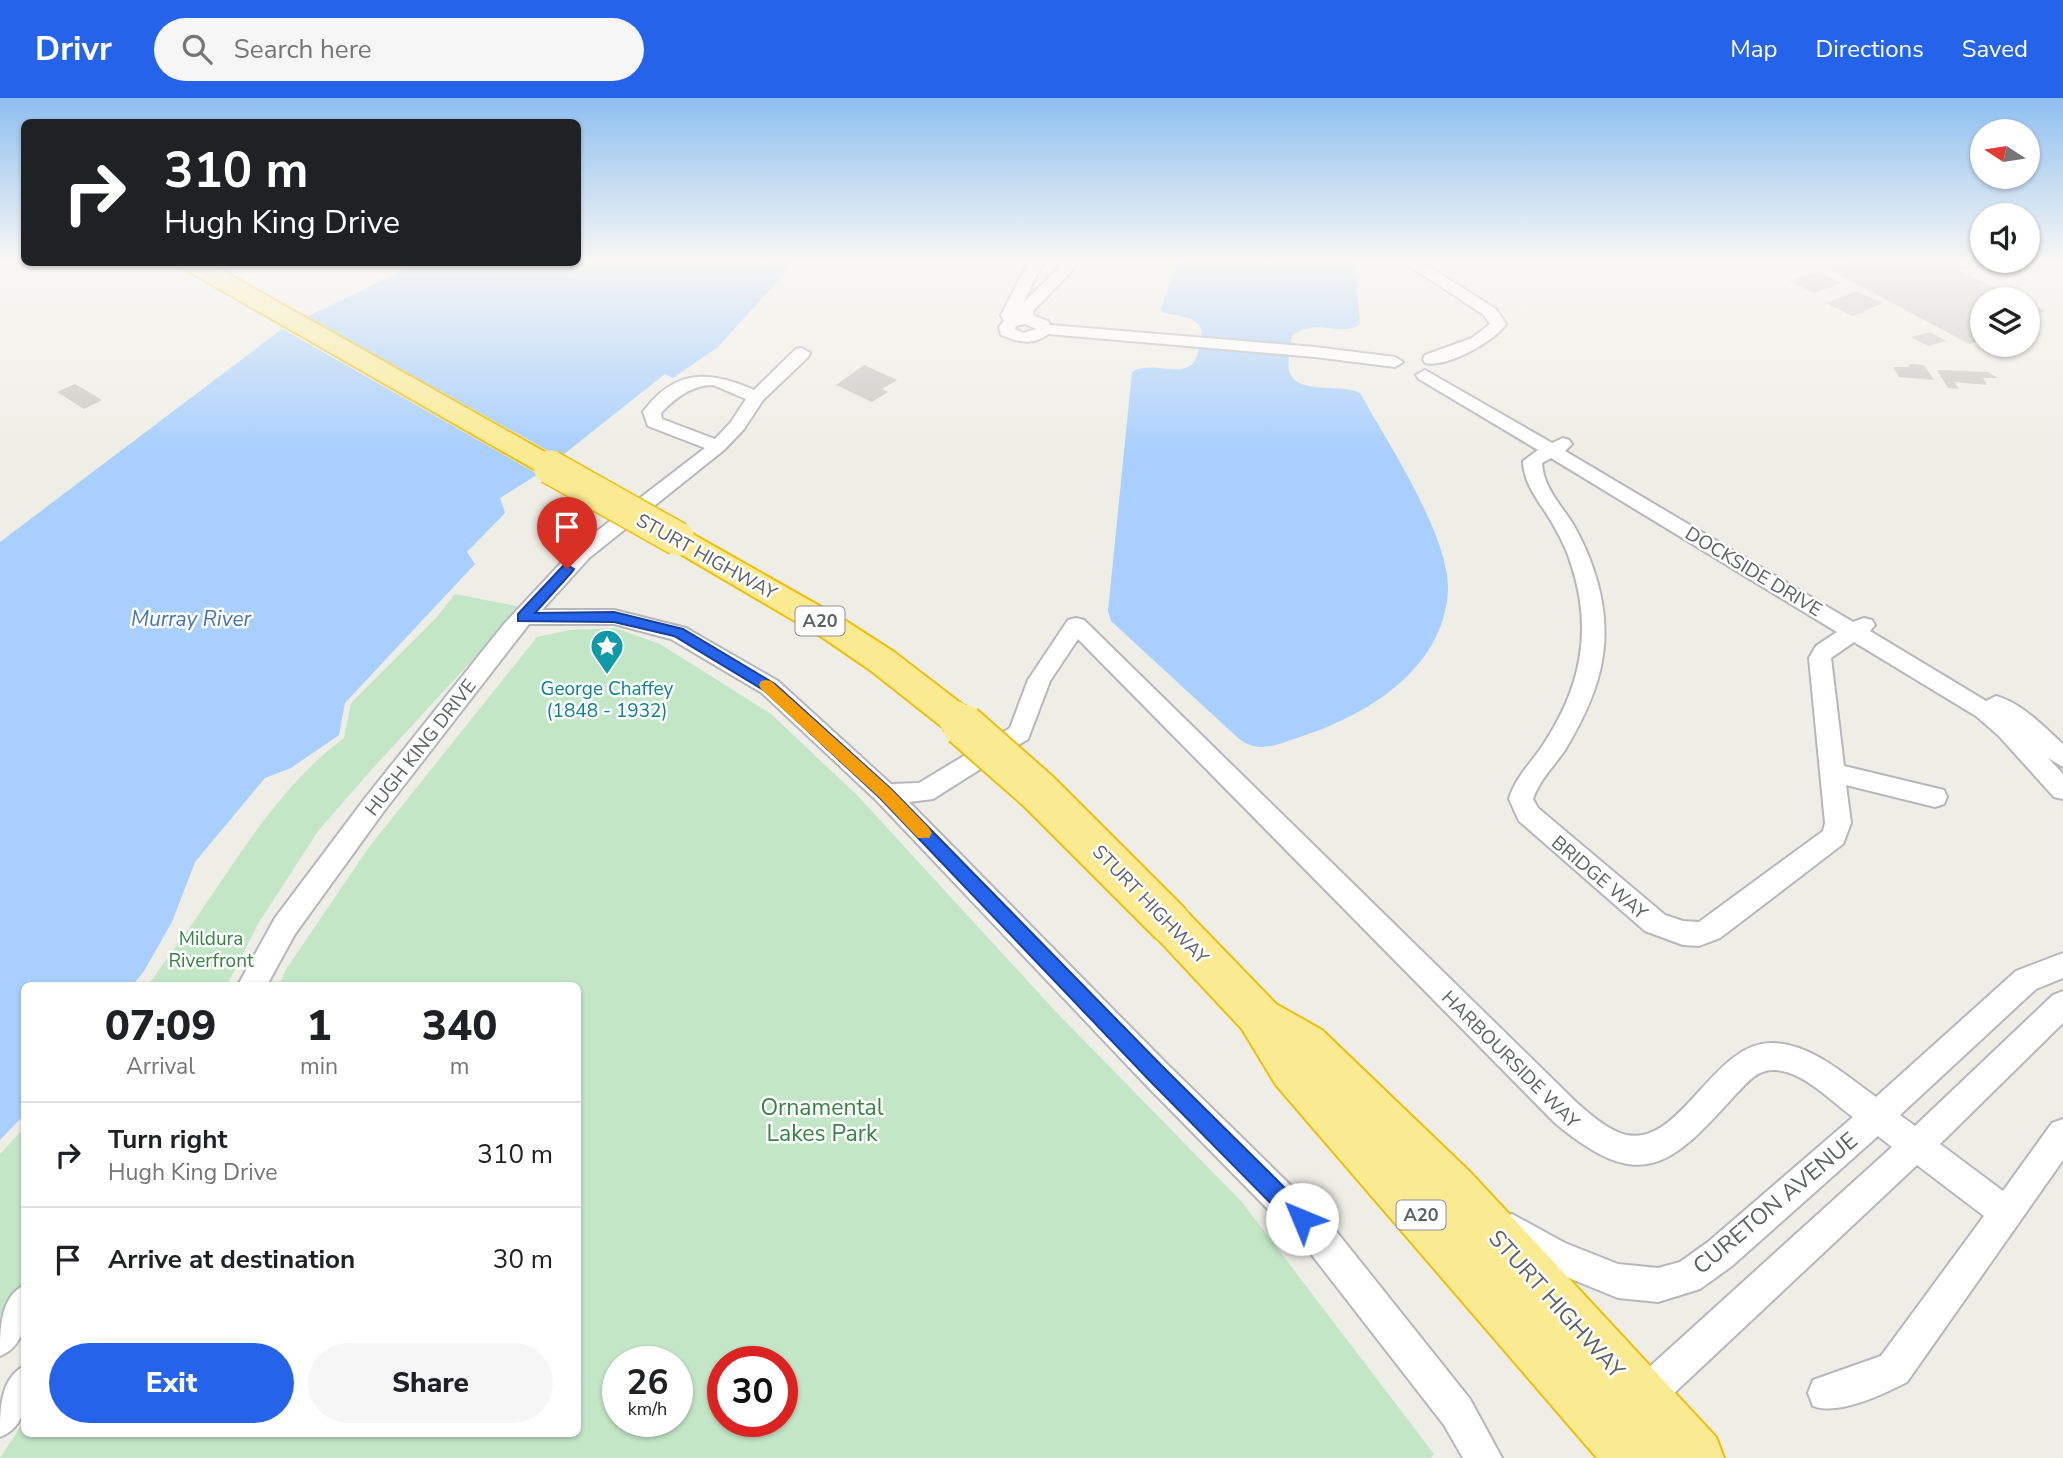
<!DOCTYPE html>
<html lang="en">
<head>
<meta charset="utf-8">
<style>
	:root { --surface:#fff; --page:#f6f6f6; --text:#202124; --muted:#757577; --line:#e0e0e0; --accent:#2563eb }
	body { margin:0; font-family:"Nunito Sans",sans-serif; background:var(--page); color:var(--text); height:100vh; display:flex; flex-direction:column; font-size:26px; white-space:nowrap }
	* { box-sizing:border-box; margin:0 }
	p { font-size:23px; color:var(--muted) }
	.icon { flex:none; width:38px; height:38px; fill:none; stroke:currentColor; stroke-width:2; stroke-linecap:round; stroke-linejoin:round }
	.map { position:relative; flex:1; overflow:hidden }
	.panel { position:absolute; left:21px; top:884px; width:560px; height:455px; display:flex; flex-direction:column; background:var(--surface); border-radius:10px; box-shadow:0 2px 5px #0004 }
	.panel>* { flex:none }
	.guide { position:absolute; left:21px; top:21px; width:560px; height:147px; border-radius:10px; box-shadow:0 2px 5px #0004; background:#202124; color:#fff; overflow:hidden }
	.needle { width:46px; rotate:282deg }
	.controls { position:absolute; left:1970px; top:21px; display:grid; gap:14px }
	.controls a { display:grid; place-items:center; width:70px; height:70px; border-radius:50%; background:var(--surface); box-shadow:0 2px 5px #0004; font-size:35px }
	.speed { position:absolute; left:602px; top:1248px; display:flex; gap:14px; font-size:35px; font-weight:700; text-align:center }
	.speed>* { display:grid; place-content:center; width:91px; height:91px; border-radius:50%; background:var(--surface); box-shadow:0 2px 5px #0004; line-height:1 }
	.speed small { font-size:18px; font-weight:400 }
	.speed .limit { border:10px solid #d22; background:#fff; color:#111 }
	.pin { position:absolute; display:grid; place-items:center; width:60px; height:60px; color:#fff; margin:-72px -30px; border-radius:50% 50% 50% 0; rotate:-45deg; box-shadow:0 0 7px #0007 }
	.pin .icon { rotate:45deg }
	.me { position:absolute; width:77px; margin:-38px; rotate:315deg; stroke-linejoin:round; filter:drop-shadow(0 0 5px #0008) }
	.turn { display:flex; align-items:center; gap:24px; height:147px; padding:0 28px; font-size:32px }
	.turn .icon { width:91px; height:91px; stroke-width:2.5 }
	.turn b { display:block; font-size:49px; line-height:60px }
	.eta { display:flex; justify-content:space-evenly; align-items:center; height:119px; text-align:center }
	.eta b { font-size:42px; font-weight:800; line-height:49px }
	.primary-button { display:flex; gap:14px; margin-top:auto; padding:14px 28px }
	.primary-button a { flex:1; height:80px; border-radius:42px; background:var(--accent); color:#fff; font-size:28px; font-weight:800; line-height:80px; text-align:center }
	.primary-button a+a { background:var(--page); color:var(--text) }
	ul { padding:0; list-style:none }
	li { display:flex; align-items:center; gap:21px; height:105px; padding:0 28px; border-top:2px solid var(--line) }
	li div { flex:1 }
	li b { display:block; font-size:26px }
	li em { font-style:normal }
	header { display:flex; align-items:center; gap:42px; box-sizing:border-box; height:98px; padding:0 35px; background:var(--accent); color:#fff }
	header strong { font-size:33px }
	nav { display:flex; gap:38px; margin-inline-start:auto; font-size:24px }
	.search { width:490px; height:63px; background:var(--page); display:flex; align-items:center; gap:18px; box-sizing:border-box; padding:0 24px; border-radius:38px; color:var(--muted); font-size:26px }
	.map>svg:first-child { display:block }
	.green { fill:#c3e6c7; fill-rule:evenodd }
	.water { fill:#a8cffd }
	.pier { fill:#efeee6 }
	.building { fill:#cac8c3 }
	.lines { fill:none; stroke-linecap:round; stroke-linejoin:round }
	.street-casing { stroke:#b6b7bc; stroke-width:4 }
	.highway-casing { stroke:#efbf06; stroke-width:4 }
	.street { fill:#fff; fill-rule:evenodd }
	.highway { fill:#faeb92; fill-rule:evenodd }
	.highway-bridge-far2-casing { stroke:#efbf06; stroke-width:29; stroke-linecap:butt }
	.highway-bridge-far1-casing { stroke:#efbf06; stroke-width:36; stroke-linecap:butt }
	.highway-bridge-casing { stroke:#efbf06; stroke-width:45; stroke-linecap:butt }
	.highway-bridge-far2 { stroke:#faeb92; stroke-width:26 }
	.highway-bridge-far1 { stroke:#faeb92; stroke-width:33 }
	.highway-bridge { stroke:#faeb92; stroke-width:41 }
	.route { fill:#2563eb; stroke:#184099; stroke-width:2 }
	.slow { fill:#f59e0b }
	.labels { text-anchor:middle; stroke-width:5; stroke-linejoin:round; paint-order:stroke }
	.shield { fill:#fff; stroke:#8e9094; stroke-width:2 }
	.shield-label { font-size:18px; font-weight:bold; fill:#5d6066 }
	.street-label { font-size:19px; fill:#5d6066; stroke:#fff }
	.culture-label { font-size:19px; fill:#0d838f; stroke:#fff }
	.park-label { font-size:19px; fill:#378343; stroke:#fff }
	.water-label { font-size:21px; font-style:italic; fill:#4772b8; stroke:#fff }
	.near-park-label { font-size:23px; fill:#378343; stroke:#fff }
	.near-street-label { font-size:23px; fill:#5d6066; stroke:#fff }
</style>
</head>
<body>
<header>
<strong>Drivr</strong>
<div class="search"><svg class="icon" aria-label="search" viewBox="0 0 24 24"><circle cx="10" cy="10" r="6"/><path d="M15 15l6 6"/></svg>Search here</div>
<nav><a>Map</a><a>Directions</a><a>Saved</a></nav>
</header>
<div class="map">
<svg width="2063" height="1360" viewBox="0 0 2063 1360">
	<rect width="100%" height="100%" fill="#efeee6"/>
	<path class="green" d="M 455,496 L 521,509 L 374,669 L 318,733 L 258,826 L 227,887 L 148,887 C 167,860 188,833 207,804 C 247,745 286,683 344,640 L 351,605 L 436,520 Z
		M 615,530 L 660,546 L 771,616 L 858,698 L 1058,916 L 1242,1104 L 1434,1356 L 1431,1360 L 0,1360 L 24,1323 L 24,1335 L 578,1335 L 578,887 L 279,887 L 285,873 L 369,749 L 537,539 L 570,532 ZM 618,1264 L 677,1264 L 677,1323 L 618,1323 ZM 723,1264 L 782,1264 L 782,1323 L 723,1323 Z
		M 24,1030 L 24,1186 L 0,1219 L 0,1056 Z"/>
	<path class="water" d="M 796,163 L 718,249 L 673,280 L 665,276 L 540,375 L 500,400 L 505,415 L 467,454 L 475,466 L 345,605 L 339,637 L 291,670 L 265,680 L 195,764 L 172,824 L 144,873 L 133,887 L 24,887 L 24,1017 L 0,1042 L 0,444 L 282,231 L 418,165 Z
		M 1178,163 L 1355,163 L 1360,227 C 1340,239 1314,219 1292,238 C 1291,248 1287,262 1289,272 C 1294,298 1343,285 1360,295 C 1387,344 1450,438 1448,493 C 1443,573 1365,618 1297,640 C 1275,647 1258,656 1238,640 L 1111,523 L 1108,513 L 1132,274 C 1154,259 1194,290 1199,249 C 1200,242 1204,233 1199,227 C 1191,218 1174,217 1163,215 L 1160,212 Z"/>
	<path class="pier" d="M 303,217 L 563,361 L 541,378 L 279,229 Z"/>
	<path class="building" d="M 1849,163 L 1958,163 L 1974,169 L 1959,173 L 2021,201 L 1983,201 L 1983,242 L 1969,246 L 1825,169 Z
		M 1818,174 L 1842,185 L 1814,195 L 1789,183 Z
		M 1856,193 L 1883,205 L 1853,218 L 1826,205 Z
		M 2028,205 L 2046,213 L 2028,218 Z
		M 1930,234 L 1946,243 L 1928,248 L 1911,239 Z
		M 1908,266 L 1924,267 L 1934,282 L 1899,279 L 1893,269 L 1910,269 Z
		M 864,267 L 897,282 L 882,291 L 888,294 L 872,304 L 836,287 Z
		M 1937,272 L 1988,274 L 1998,280 L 1983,280 L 1987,287 L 1954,284 L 1959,291 L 1948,290 Z
		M 75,286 L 102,302 L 84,311 L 57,294 Z"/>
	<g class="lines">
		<defs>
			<path id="street" d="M 1029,163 L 1044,163 L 1023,205 L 1059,170 L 1056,163 L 1072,163 L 1075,167 L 1071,174 L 1033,213 L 1034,218 L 1048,223 L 1050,227 L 1315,249 L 1395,259 L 1403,264 L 1395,269 L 1315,259 L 1048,236 C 1034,248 1017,244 1001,237 L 999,229 L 1004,223 L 1001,217 ZM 1025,226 L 1036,231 L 1023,235 L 1015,231 L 1016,228 Z
				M 1402,163 L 1420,163 L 1496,211 L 1506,226 C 1494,244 1446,270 1425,265 L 1423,261 L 1425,257 L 1472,240 L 1490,226 L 1484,217 Z
				M 802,250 L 810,255 L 808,259 L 763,302 L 744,331 L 724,352 L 589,460 L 542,512 L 614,512 L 686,530 L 778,583 L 891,686 L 919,685 L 1010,630 L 1028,582 L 1068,522 L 1076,520 L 1084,522 L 1577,1005 C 1590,1016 1604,1029 1620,1035 C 1679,1057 1711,943 1773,945 C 1812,946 1846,978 1876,999 L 2016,873 L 2063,855 L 2063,880 L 2036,891 L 1900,1017 L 1915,1028 L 2053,897 L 2063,893 L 2063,925 L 1940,1046 L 2003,1093 L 2052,1025 L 2063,1021 L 2063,1062 L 1907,1284 C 1884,1296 1838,1318 1813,1308 L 1808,1295 L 1813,1282 L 1881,1258 L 1984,1118 L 1917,1067 L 1655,1313 L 1642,1318 L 1623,1312 L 1618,1299 L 1623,1286 L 1636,1281 L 1892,1049 L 1878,1038 L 1732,1168 L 1700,1191 L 1658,1204 L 1618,1200 L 1542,1169 L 1500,1144 L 1496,1132 L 1500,1120 L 1512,1116 L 1565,1145 L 1618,1166 L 1658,1170 L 1680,1164 L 1708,1144 L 1853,1019 C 1831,1003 1804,974 1776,972 C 1757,971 1748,984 1736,996 C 1670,1070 1640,1096 1555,1025 L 1078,541 L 1050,583 L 1028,641 L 933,701 L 909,704 L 1167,966 L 1332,1128 L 1470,1301 L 1502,1360 L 1463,1360 L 1444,1327 L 1308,1152 L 1145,986 L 877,703 L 762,595 L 671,541 L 614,526 L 529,526 L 384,713 L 295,836 L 267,887 L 238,887 L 275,820 L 366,699 L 504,526 L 575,450 L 705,350 L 648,328 L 643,314 C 674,271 709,272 754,292 L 796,251 ZM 713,287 L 746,301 L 731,324 L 715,341 L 662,321 L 661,315 C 675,300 692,287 713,287 Z
				M 1425,272 L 1552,345 L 1563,340 L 1569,342 L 1572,346 L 1565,353 L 1853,524 L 1864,520 L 1872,522 L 1875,527 L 1870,533 L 1986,603 L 1996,598 C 2022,605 2044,629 2063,646 L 2063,669 L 2048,660 L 2063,676 L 2063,701 L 2054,699 L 1998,637 L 1976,618 L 1854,544 L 1831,560 L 1844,668 L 1944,692 L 1947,699 L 1944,706 L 1935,709 L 1846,687 L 1851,725 L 1843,746 L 1720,840 L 1699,848 L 1683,847 L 1645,833 L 1519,723 L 1509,701 C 1515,680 1531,665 1543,647 C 1580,591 1593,534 1572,469 C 1568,455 1562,442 1555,430 C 1543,407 1524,390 1523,363 L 1538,352 L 1419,281 L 1416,277 ZM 1551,360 L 1837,534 L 1816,548 L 1809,560 L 1825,725 L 1823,733 L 1699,824 L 1683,823 L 1665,817 L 1538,710 L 1533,701 C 1539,683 1554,668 1565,652 C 1602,591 1617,539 1593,470 C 1588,455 1581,440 1573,426 C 1561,407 1543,389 1542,365 Z
				M 24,1187 C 26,1214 29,1246 0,1258 C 0,1230 0,1200 24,1187 Z
				M 24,1268 C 26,1296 30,1327 0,1339 C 0,1311 0,1281 24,1268 Z"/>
			<path id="highway" d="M 178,164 L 207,164 L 559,362 L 564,368 L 559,374 L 549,377 L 539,374 L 181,169 Z
				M 678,431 L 689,434 L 846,523 L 894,554 L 967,610 L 972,619 L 967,628 L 954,632 L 941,628 L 870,572 L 822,539 L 667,448 L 662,441 L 667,434 Z
				M 1171,808 L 1186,813 L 1276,906 L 1322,932 L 1471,1075 L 1716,1339 L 1724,1360 L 1597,1360 L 1276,987 L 1242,931 L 1156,839 L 1150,826 L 1156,813 Z"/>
		</defs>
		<use href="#street" class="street-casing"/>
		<use href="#highway" class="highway-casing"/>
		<use href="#street" class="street"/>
		<use href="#highway" class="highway"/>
		<defs>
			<path id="highway-bridge-far2" d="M 549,368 L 553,370"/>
			<path id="highway-bridge-far1" d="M 550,369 L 678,441
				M 954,619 L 965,629"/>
			<path id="highway-bridge" d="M 963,627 L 1038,693 L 1171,826"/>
		</defs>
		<use href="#highway-bridge-far2" class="highway-bridge-far2-casing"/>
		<use href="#highway-bridge-far1" class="highway-bridge-far1-casing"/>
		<use href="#highway-bridge" class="highway-bridge-casing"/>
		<use href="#highway-bridge-far2" class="highway-bridge-far2"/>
		<use href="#highway-bridge-far1" class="highway-bridge-far1"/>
		<use href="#highway-bridge" class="highway-bridge"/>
	</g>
	<linearGradient id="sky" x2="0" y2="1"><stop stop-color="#8ebff0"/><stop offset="0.46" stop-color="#f8f7f4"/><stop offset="1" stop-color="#f8f7f4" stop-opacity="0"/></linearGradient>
	<rect width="2063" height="354" fill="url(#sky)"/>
	<path class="route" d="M 567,467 L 574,471 L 572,474 L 535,515 L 614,514 L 683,531 L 775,586 L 891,691 L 1163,969 L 1309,1114 L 1312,1121 L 1309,1129 L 1302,1132 L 1294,1129 L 1149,982 L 880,700 L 765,593 L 674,538 L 614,524 L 518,523 L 518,516 L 563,468 Z"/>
	<path class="slow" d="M 766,582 L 771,583 L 891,691 L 929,730 L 932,735 L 929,740 L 918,740 L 880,700 L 761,591 L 759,587 L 761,583 Z"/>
	<defs>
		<symbol id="sight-pin" viewBox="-11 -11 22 30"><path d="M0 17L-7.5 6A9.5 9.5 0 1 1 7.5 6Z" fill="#0f9aa8" stroke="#fff"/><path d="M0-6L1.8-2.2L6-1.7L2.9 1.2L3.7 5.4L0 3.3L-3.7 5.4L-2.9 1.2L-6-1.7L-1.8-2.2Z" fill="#fff"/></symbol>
	</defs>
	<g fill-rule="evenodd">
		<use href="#sight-pin" x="588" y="529" width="38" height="52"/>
	</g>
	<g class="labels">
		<g class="shield">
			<rect x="795.5" y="508.5" width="49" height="29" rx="5"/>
			<rect x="1396.5" y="1102.5" width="49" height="29" rx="5"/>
		</g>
		<g class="shield-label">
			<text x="820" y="529">A20</text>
			<text x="1421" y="1123">A20</text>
		</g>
		<g class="street-label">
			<text transform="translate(707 458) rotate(29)" y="7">STURT HIGHWAY</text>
			<text transform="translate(1754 473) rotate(31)" y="7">DOCKSIDE DRIVE</text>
			<text transform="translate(420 649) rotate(-52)" y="7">HUGH KING DRIVE</text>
			<text transform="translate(1600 779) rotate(40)" y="7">BRIDGE WAY</text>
			<text transform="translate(1151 806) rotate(46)" y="7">STURT HIGHWAY</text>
			<text transform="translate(1511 961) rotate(45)" y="7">HARBOURSIDE WAY</text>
		</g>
		<g class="culture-label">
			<text x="607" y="597">George Chaffey<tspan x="607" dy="22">(1848 - 1932)</tspan></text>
		</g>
		<g class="park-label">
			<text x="211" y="847">Mildura<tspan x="211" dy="22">Riverfront</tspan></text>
		</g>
		<g class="water-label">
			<text x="191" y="528">Murray River</text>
		</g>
		<g class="near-park-label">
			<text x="822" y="1017">Ornamental<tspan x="822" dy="26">Lakes Park</tspan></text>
		</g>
		<g class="near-street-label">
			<text transform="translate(1775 1105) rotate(-40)" y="8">CURETON AVENUE</text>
			<text transform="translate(1557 1206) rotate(48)" y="8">STURT HIGHWAY</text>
		</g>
	</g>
</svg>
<div class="controls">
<a><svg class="needle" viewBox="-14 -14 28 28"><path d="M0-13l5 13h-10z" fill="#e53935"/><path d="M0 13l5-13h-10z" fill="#757577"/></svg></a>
<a><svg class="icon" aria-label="sound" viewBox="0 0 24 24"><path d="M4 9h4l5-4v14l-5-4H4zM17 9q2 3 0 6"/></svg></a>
<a><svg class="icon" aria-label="layers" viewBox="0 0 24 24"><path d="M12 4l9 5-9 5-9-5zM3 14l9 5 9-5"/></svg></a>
</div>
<div class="speed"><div>26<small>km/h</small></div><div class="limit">30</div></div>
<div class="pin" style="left:567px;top:471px;background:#d93025"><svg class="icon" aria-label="arrive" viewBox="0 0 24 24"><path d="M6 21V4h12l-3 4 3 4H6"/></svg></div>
<svg class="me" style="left:1302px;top:1121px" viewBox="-20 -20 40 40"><circle r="19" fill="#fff"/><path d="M0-13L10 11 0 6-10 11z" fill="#2563eb"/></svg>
<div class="guide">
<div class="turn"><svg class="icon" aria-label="right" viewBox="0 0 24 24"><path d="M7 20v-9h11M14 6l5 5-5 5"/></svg><div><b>310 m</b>Hugh King Drive</div></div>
</div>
<section class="panel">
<div class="eta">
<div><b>07:09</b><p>Arrival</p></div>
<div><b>1</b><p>min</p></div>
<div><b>340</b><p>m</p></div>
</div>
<ul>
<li><svg class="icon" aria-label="right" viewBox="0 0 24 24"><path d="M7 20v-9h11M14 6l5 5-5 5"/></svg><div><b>Turn right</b><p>Hugh King Drive</p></div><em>310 m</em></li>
<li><svg class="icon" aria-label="arrive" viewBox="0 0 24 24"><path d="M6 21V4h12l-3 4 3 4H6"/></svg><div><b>Arrive at destination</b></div><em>30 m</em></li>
</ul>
<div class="primary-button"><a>Exit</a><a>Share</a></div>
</section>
</div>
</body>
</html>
